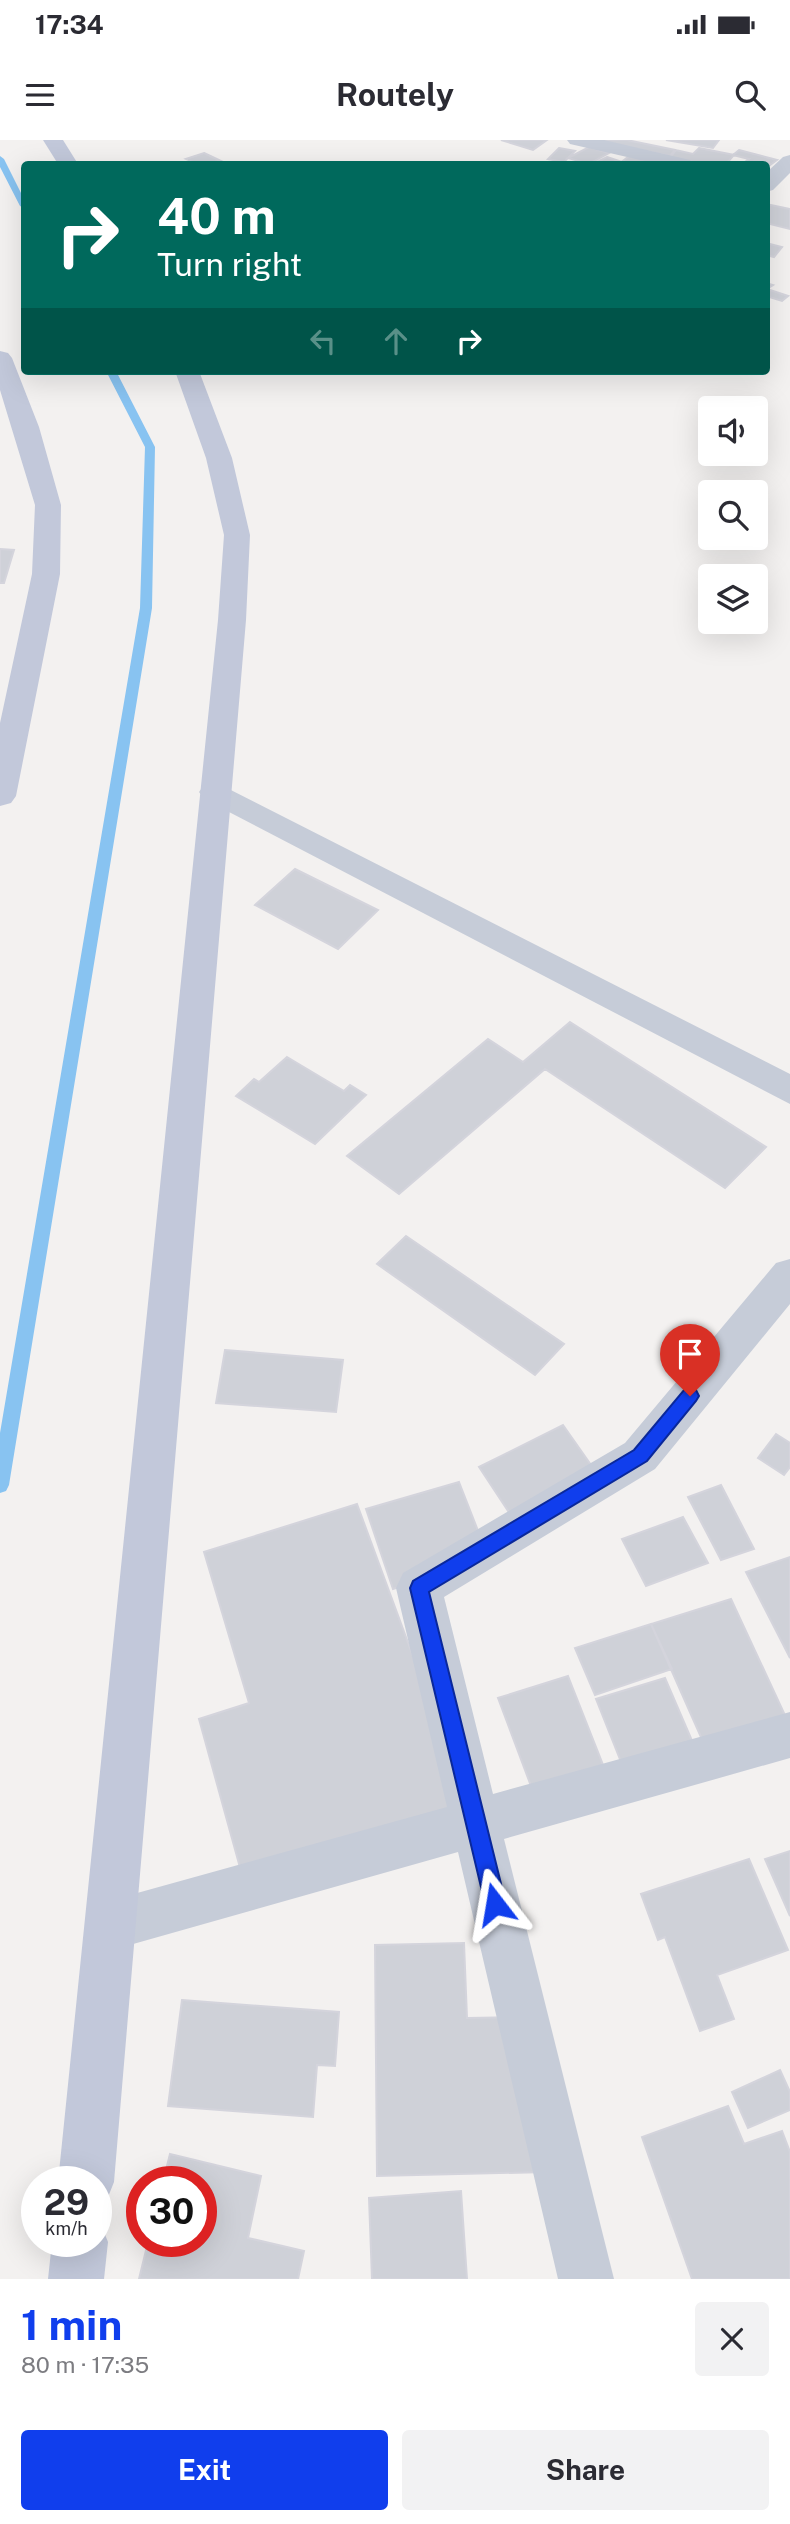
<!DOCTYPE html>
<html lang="en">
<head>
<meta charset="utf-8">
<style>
	:root { --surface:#fff; --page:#f2f2f3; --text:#2b2b33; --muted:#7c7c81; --accent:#103eed }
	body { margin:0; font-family:"Public Sans",sans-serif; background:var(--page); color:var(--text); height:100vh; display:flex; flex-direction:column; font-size:26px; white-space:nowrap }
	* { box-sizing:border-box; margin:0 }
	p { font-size:23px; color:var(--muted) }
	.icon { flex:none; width:38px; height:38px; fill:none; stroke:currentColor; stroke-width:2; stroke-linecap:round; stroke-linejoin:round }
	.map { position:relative; height:2139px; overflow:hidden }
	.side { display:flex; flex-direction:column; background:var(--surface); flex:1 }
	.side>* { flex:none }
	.guide { position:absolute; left:21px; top:21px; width:749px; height:214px; border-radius:7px; box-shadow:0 7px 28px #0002; background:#00695c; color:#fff; overflow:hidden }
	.fabs { position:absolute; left:698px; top:256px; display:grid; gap:14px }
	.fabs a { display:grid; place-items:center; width:70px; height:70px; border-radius:7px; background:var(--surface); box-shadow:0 7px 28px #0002; font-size:35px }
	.speed { position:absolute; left:21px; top:2026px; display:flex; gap:14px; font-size:35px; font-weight:700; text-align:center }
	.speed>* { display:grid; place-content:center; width:91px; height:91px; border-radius:50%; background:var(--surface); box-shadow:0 7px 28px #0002; line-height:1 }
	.speed small { font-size:18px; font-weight:400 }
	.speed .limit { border:10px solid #d22; background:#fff; color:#111 }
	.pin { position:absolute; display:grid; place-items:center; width:60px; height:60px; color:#fff; margin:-72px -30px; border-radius:50% 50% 50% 0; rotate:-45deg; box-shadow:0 0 7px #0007 }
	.pin .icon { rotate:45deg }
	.me { position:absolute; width:77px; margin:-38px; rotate:346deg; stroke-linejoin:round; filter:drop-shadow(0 0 5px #0008) }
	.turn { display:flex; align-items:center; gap:24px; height:147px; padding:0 21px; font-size:32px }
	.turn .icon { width:91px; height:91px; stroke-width:2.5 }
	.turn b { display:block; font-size:49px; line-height:60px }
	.lanes { display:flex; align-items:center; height:66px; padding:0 21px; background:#0003; justify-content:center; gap:35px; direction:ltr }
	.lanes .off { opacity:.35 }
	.round { display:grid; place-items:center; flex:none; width:74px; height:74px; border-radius:7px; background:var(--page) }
	.headline { display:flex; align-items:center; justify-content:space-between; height:119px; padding:0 21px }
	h1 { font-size:42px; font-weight:700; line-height:52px; color:var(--accent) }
	.cta { display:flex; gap:14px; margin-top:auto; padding:14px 21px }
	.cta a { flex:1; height:80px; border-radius:7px; background:var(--accent); color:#fff; font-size:28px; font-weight:700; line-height:80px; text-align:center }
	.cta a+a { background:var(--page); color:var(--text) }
	.status { display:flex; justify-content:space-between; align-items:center; height:49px; padding:0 35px; background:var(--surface); direction:ltr }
	.status svg { height:19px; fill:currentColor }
	header { display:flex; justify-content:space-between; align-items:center; height:91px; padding:0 21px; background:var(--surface); font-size:32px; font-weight:700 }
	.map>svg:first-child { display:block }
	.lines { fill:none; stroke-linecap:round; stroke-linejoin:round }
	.stream { fill:#88c3f1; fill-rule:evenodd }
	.building { fill:#cfd1d8; stroke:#d4d4dc; stroke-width:2 }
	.street { fill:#c6ccd8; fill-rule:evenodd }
	.secondary { fill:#c2c8da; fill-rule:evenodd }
	.route { fill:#103eed; stroke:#0a289a; stroke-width:2 }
</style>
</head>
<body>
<div class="status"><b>17:34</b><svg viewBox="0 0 49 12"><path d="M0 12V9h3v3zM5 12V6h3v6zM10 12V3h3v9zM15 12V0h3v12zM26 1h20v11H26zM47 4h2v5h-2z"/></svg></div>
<header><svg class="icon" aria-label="menu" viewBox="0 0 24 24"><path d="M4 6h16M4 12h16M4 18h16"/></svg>Routely<svg class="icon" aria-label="search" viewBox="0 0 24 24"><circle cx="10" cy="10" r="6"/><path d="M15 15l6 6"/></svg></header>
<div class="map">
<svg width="790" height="2139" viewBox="0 0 790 2139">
	<rect width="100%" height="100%" fill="#f3f1f0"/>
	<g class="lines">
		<path class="stream" d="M 0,16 L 4,19 L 24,59 L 24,68 L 20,66 L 0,27 Z
			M 106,231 L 116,231 L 155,307 L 152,468 L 9,1345 L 6,1351 L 0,1353 L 0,1293 L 140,468 L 145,307 Z"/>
	</g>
	<path class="building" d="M 501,0 L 547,0 L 533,10 Z
		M 593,0 L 627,0 L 675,10 L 670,16 Z
		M 666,0 L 719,0 L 713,8 Z
		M 589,7 L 609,13 L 589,24 L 568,18 Z
		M 559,8 L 575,11 L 564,22 L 548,19 Z
		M 699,8 L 734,15 L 726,24 L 704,24 L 670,18 L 676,10 L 693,14 Z
		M 739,10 L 777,20 L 766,28 L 766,24 L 742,24 L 749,19 L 733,15 Z
		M 204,13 L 221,21 L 197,24 L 186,19 Z
		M 629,16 L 665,24 L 619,24 Z
		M 607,17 L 622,22 L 593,24 Z
		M 766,64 L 790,69 L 790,89 L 766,83 Z
		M 766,103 L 782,107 L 774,117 L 766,115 Z
		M 766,143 L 773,145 L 767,149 L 788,156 L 782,161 L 766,156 Z
		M 0,409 L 14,410 L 4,443 L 0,443 Z
		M 295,729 L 378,770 L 338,809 L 255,765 Z
		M 570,882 L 766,1007 L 725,1048 L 545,929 L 399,1054 L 347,1016 L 488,899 L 523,922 Z
		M 287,917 L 344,951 L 350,945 L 366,955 L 315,1004 L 236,956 L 254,939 L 259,942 Z
		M 406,1096 L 564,1204 L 535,1235 L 377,1124 Z
		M 225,1210 L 343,1220 L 336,1272 L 216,1263 Z
		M 563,1285 L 605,1345 L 520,1389 L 479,1327 Z
		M 776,1294 L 790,1303 L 790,1327 L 784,1335 L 758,1318 Z
		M 459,1342 L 489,1419 L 393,1449 L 366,1369 Z
		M 721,1345 L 754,1409 L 721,1420 L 688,1357 Z
		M 357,1364 L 467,1663 L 244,1742 L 199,1579 L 249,1563 L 204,1412 Z
		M 683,1377 L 708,1423 L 646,1446 L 622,1399 Z
		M 790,1417 L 790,1518 L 746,1432 Z
		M 731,1459 L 790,1586 L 708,1613 L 651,1484 Z
		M 651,1484 L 672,1529 L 595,1555 L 575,1508 Z
		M 568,1536 L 605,1630 L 534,1654 L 498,1558 Z
		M 665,1538 L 702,1624 L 631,1647 L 596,1559 Z
		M 790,1711 L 790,1776 L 765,1719 Z
		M 749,1719 L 788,1810 L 717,1835 L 734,1879 L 700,1891 L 665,1797 L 658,1800 L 641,1754 Z
		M 464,1803 L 467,1878 L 535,1877 L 546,2032 L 377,2036 L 375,1805 Z
		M 182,1860 L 339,1872 L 335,1926 L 317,1925 L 313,1977 L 168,1966 Z
		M 780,1930 L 790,1952 L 790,1970 L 748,1988 L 732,1952 Z
		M 728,1966 L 744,2004 L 782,1991 L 790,2012 L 790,2139 L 692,2139 L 642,1997 Z
		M 170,2014 L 261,2036 L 248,2098 L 304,2111 L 298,2139 L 139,2139 L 148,2102 L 201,2102 L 201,2042 L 163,2042 Z
		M 461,2051 L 467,2139 L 372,2139 L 369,2058 Z"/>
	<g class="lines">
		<path class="street" d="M 567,0 L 604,0 L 690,20 L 693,24 L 658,24 L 570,4 Z
			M 790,15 L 790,33 L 773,50 L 766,52 L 766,33 L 783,17 Z
			M 215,642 L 790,934 L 790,964 L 204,659 L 199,652 L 204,645 Z
			M 790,1119 L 790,1164 L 655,1329 L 444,1457 L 493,1654 L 790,1572 L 790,1618 L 504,1699 L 614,2139 L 558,2139 L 458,1712 L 112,1810 L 94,1803 L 87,1785 L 94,1767 L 112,1760 L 447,1667 L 396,1448 L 403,1433 L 625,1303 L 776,1123 Z"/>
		<path class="secondary" d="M 43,0 L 63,0 L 78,24 L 58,24 Z
			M 0,211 L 8,213 L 12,218 L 39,287 L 61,365 L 60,434 L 16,656 L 11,663 L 0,666 L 0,583 L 32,434 L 35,365 L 0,250 Z
			M 175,231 L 199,231 L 232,318 L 250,395 L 246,480 L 114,2042 L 106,2062 L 96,2065 L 96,2042 L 58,2042 L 218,480 L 224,395 L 206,318 Z
			M 96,2081 L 100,2082 L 108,2102 L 104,2139 L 48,2139 L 52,2102 L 96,2102 Z"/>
	</g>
	<path class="route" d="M 690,1248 L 696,1250 L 699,1256 L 696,1261 L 647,1321 L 429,1452 L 506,1764 L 503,1771 L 495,1774 L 488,1771 L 485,1764 L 410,1448 L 413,1441 L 634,1310 L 684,1250 Z"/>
</svg>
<div class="fabs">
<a><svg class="icon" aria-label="sound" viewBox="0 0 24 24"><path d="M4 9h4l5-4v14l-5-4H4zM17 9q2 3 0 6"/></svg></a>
<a><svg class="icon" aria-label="search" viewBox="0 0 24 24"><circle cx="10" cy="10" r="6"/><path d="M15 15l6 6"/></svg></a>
<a><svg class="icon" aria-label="layers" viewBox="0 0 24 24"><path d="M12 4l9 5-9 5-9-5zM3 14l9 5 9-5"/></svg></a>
</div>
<div class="speed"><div>29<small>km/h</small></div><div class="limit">30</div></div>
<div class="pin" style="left:690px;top:1256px;background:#d93025"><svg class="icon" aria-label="arrive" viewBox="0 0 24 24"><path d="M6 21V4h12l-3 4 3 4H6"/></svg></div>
<svg class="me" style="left:495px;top:1764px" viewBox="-20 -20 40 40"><path d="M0-17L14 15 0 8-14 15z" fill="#103eed" stroke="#fff" stroke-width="4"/></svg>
<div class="guide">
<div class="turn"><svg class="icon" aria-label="right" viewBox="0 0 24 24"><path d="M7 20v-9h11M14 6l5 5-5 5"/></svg><div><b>40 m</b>Turn right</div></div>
<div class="lanes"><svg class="icon off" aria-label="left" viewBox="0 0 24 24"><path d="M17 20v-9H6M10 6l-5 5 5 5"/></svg><svg class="icon off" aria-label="ahead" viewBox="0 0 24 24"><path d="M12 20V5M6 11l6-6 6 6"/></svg><svg class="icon" aria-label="right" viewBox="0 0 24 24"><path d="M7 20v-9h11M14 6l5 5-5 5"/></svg></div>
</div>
</div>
<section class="side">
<div class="headline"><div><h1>1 min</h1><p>80 m · 17:35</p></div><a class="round"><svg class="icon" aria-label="close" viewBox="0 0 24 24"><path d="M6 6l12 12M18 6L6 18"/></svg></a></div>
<div class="cta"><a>Exit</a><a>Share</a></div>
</section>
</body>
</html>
